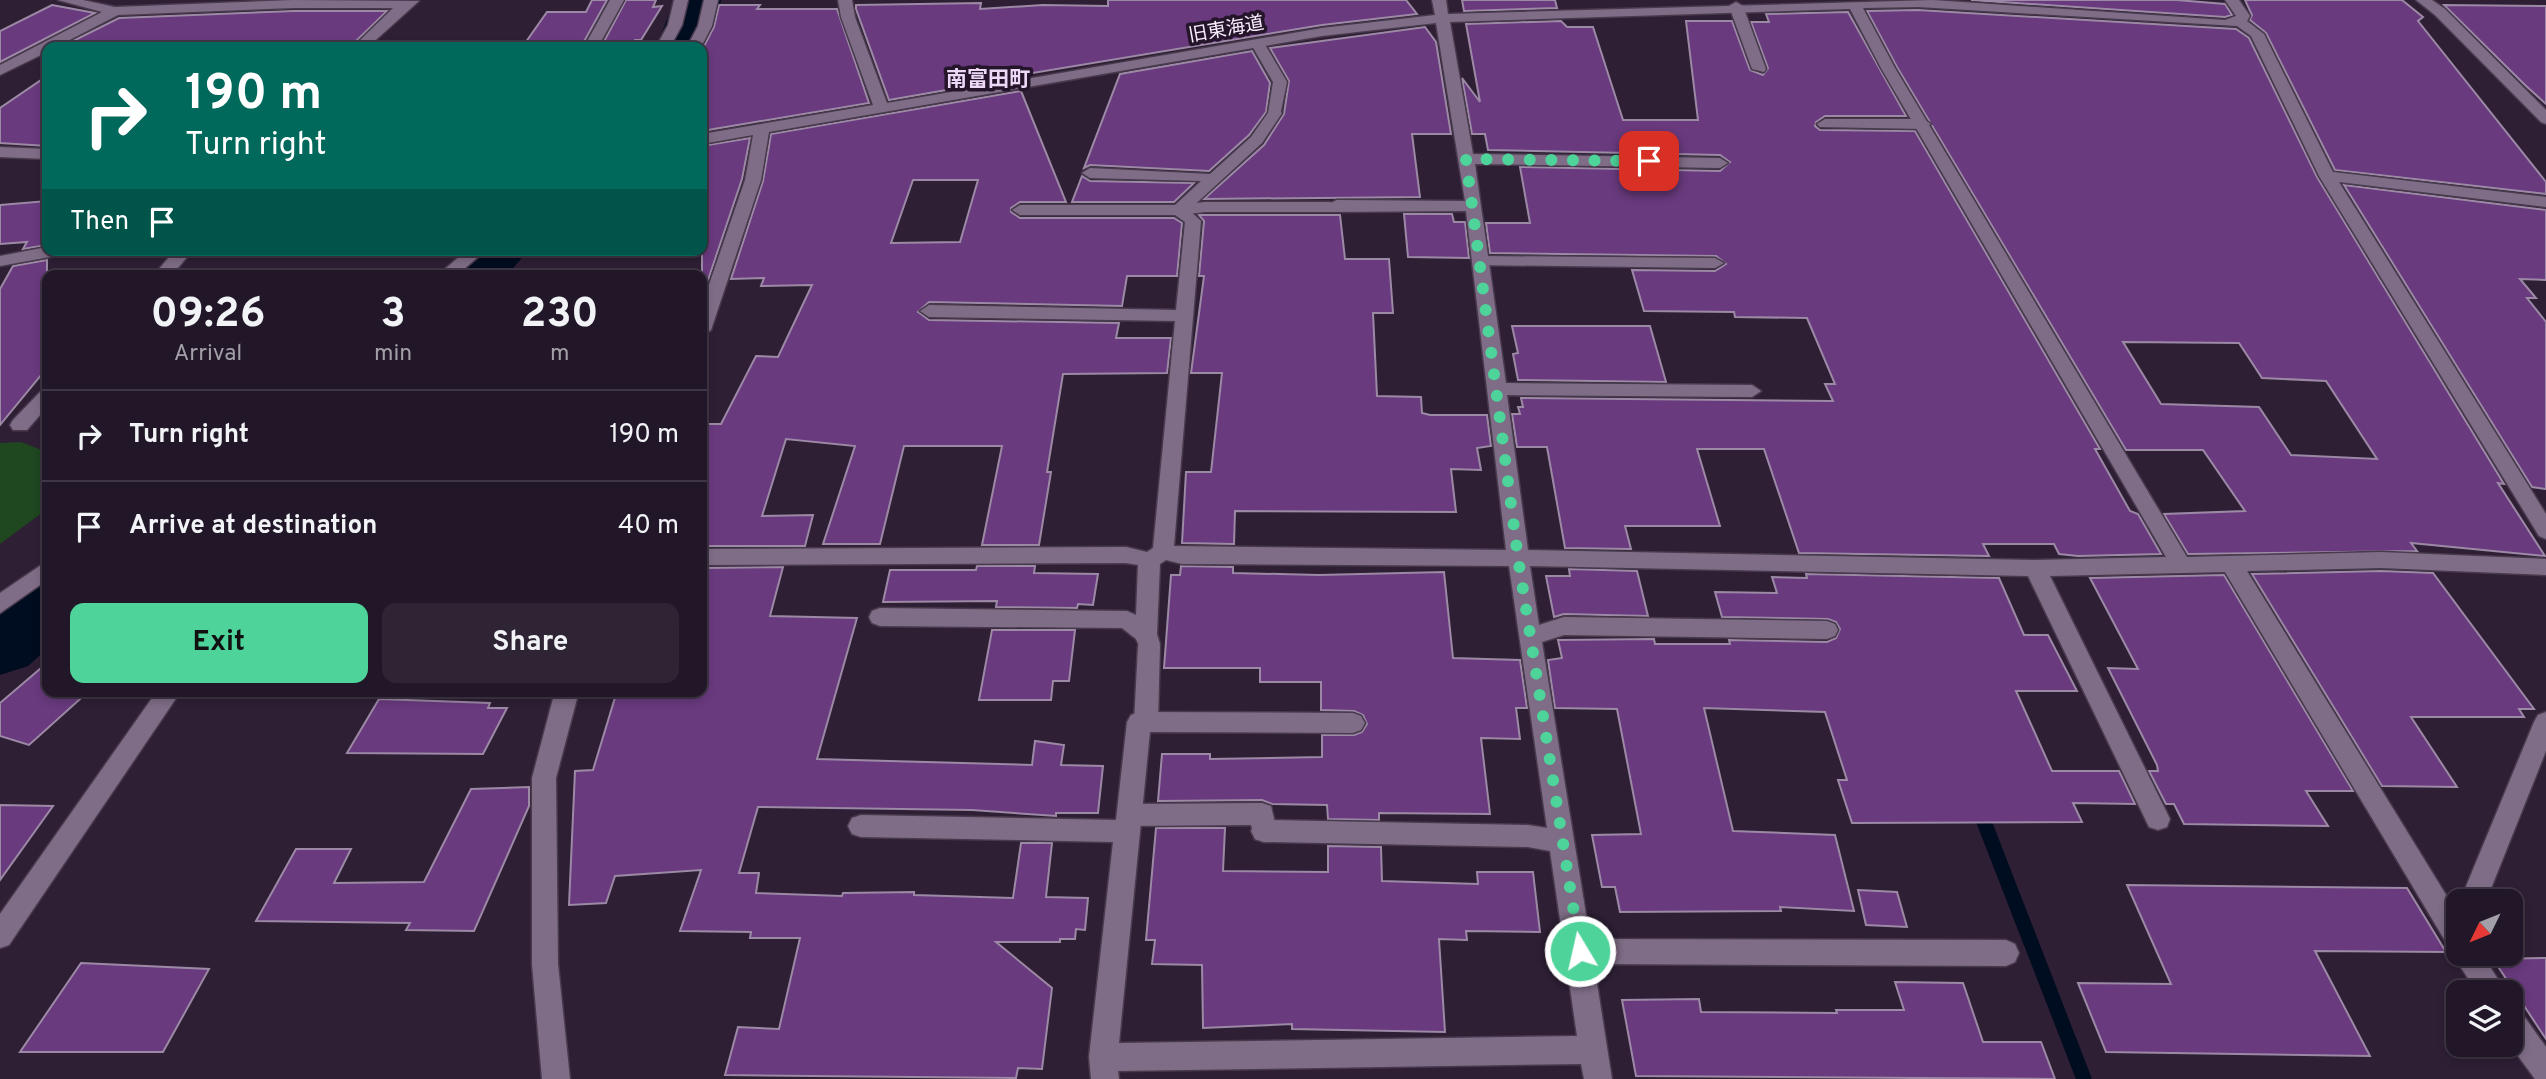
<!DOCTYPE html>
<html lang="en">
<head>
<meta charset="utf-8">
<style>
	:root { --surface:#221728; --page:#2e2434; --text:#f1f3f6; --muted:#a29fa8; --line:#3f3645; --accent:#4ed39a }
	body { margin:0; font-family:Overpass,"Noto Sans JP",sans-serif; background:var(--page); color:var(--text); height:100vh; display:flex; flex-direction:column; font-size:26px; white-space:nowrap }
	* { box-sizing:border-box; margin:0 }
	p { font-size:23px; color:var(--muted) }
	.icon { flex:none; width:38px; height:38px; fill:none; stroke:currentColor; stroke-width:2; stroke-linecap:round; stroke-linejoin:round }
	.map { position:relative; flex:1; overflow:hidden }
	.panel { position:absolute; left:42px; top:270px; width:665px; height:427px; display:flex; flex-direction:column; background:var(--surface); border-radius:14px; box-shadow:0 4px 10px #0003,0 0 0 2px var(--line) }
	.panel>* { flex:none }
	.guide { position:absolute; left:42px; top:42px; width:665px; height:214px; border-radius:14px; box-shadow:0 4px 10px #0003,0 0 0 2px var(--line); background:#00695c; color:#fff; overflow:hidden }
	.needle { width:46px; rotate:227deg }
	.controls { position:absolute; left:2446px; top:889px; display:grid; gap:14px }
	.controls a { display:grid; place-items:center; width:77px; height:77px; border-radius:14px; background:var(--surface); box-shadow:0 4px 10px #0003,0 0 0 2px var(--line); font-size:35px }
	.pin { position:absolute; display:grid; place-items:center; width:60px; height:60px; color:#fff; margin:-30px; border-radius:14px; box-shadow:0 4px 10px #0006 }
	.me { position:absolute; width:77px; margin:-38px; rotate:351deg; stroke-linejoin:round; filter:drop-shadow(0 0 5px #0008) }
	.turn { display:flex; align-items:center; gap:24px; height:147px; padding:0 28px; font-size:32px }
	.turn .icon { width:91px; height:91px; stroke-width:2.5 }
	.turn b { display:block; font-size:49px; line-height:60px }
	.then { display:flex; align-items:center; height:66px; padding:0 28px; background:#0003; gap:14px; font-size:26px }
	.eta { display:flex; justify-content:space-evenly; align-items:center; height:119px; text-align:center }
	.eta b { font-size:42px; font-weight:700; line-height:49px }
	.button { display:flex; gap:14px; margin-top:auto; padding:14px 28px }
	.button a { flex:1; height:80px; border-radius:14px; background:var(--accent); color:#111; font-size:28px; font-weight:700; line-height:80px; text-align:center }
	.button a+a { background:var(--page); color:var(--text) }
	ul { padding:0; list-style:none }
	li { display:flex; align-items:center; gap:21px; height:91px; padding:0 28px; border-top:2px solid var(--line) }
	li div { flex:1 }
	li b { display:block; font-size:26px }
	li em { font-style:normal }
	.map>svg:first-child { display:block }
	.green { fill:#1f4720 }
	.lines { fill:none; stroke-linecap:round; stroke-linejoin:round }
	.stream { stroke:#000c1f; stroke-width:15 }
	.river { fill:#000c1f; fill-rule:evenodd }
	.building { fill:#693a7e; stroke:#9c89a5; stroke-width:2; fill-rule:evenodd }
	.lane-casing { stroke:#483a4d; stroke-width:3 }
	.street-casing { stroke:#483a4d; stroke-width:3 }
	.lane { fill:#7f6d87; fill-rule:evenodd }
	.street { fill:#7f6d87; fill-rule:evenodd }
	.route { stroke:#4ed39a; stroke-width:12; stroke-dasharray:0 21.6 }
	.labels { text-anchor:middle; stroke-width:7; stroke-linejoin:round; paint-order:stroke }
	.far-street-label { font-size:19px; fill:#f7edfc; stroke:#24152b }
	.far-neighbourhood-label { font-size:21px; font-weight:bold; fill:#edd9f7; stroke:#24152b }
</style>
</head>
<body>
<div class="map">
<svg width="2546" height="1079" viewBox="0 0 2546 1079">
	<rect width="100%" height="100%" fill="#2e1f35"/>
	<path class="green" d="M 21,442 L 47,452 L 47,509 L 0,544 L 0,443 Z"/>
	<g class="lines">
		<path class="stream" d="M 1979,809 L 2084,1079"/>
		<path class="river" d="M 675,0 L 721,0 L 716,23 L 702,53 L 702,47 L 656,47 Z
			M 463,250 L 529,250 L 507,275 L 440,275 Z
			M 47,577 L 47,649 L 28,666 L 0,675 L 0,601 L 20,585 Z"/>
	</g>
	<path class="building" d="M 592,0 L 607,0 L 581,47 L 523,46 L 547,12 L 586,12 Z
		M 626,0 L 656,0 L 653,7 L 662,6 L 641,40 L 635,40 L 631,47 L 601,47 Z
		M 1108,0 L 1406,0 L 1417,14 L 1322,25 L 1014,76 L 1015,78 L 889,100 L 856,9 L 856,5 L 981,3 L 980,9 L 1043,5 L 1108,6 Z
		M 1462,0 L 1555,0 L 1557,8 L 1464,11 Z
		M 1971,0 L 2177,0 L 2225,4 L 2232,15 L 2225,17 Z
		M 2245,0 L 2402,0 L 2423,17 L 2418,21 L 2546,182 L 2546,194 L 2335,170 L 2266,33 L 2250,20 L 2252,15 Z
		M 52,5 L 95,13 L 0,62 L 0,31 Z
		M 719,5 L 760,5 L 757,9 L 837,9 L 869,103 L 702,131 L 703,48 L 714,27 Z
		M 2444,5 L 2546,6 L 2546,104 L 2525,85 Z
		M 1918,10 L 2236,29 L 2249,38 L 2317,177 L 2504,484 L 2498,483 L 2545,556 L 2411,543 L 2417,551 L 2188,554 L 2164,514 L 2245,511 L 2203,450 L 2126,450 L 1897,67 L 1867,11 ZM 2123,342 L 2239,343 L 2262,378 L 2326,381 L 2377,459 L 2291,455 L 2259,407 L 2161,404 Z
		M 294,11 L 387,11 L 350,47 L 273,47 L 279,42 L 61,47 L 119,18 Z
		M 1848,12 L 1906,116 L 1825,116 L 1816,122 L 1815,126 L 1820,130 L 1915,131 L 2100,449 L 2095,449 L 2130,511 L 2138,514 L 2161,554 L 2078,556 L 2059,554 L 2054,544 L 1983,544 L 1989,556 L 1799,553 L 1764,449 L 1697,449 L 1720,526 L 1625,526 L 1631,549 L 1565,548 L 1547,447 L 1517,447 L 1512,414 L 1520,414 L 1518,407 L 1523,407 L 1521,398 L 1833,401 L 1825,384 L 1835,384 L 1807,318 L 1735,317 L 1734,312 L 1644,311 L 1632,270 L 1715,271 L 1726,264 L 1716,256 L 1490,253 L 1486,223 L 1530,223 L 1520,167 L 1720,171 L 1730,162 L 1720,155 L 1488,150 L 1485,134 L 1472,134 L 1462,78 L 1480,102 L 1466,24 L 1561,21 L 1567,27 L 1593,27 L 1623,120 L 1698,120 L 1686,21 L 1732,21 L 1750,70 L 1763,75 L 1768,68 L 1751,22 L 1769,22 L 1766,14 Z
		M 1425,27 L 1436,42 L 1451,134 L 1412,134 L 1420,197 L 1204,199 L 1264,145 L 1284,114 L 1289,81 L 1270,48 Z
		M 1252,51 L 1270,83 L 1266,112 L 1249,135 L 1209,171 L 1090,165 L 1084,168 L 1120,74 Z
		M 47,76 L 47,146 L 0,143 L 0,108 Z
		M 1021,91 L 1066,202 L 1020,202 L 1011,208 L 1011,212 L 1020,218 L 1174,218 L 1182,223 L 1177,276 L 1127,276 L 1122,306 L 929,302 L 918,312 L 929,320 L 1119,323 L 1116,338 L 1171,338 L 1167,373 L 1063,374 L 1047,472 L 1051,472 L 1039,545 L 982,545 L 1002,446 L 904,446 L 880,544 L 823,544 L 855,446 L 786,439 L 762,516 L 813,515 L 805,546 L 702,546 L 702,424 L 721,424 L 756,356 L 778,357 L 812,285 L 761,286 L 764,278 L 731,279 L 763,181 L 771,134 ZM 913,180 L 978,180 L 960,242 L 891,243 Z
		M 750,138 L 742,179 L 708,280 L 702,280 L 702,146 Z
		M 1082,176 L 1090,181 L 1194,183 L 1174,202 L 1072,202 Z
		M 2344,185 L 2546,210 L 2546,280 L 2520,279 L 2536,298 L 2527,298 L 2546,322 L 2546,489 L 2532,487 Z
		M 47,201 L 47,245 L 23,249 L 27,242 L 0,244 L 0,205 Z
		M 1404,214 L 1452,214 L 1454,222 L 1465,222 L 1469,258 L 1408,257 Z
		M 1199,215 L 1340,215 L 1345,259 L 1389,259 L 1393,313 L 1373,313 L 1377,396 L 1421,397 L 1422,413 L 1430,415 L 1487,415 L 1491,446 L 1477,448 L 1481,470 L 1451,469 L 1456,512 L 1235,511 L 1234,544 L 1182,543 L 1186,472 L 1211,472 L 1222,373 L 1191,373 L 1204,276 L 1199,276 L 1204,221 Z
		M 47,260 L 47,368 L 0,425 L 0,289 L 13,266 Z
		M 1512,326 L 1650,326 L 1666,382 L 1518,380 L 1513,354 L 1518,353 Z
		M 977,566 L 1035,566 L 1034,573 L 1098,574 L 1093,605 L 1078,604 L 1077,608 L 996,607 L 997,601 L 883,602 L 890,570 L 976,570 Z
		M 1181,566 L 1233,567 L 1233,573 L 1319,575 L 1444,572 L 1453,658 L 1520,660 L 1527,708 L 1516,708 L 1520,739 L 1481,738 L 1490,814 L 1379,813 L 1379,820 L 1328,819 L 1327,805 L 1272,804 L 1262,800 L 1158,801 L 1162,754 L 1210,754 L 1210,759 L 1322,757 L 1322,735 L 1354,735 L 1362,732 L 1367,724 L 1363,715 L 1354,711 L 1321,710 L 1321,682 L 1260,682 L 1260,668 L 1164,668 L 1171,575 L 1180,575 Z
		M 783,567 L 770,616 L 857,618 L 817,759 L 1032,765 L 1035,741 L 1064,745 L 1061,765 L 1103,766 L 1098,813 L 1056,813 L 1056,816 L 972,810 L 758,807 L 739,873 L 759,873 L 756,893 L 842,896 L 843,893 L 914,892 L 914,895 L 1013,898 L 1021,843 L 1052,843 L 1046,897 L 1088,898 L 1085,930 L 1076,929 L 1075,939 L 1060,939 L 1060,942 L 996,942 L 1052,988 L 1042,1069 L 1018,1068 L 1016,1078 L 725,1075 L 738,1027 L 779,1029 L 800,938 L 750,938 L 751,932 L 680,931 L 701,870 L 615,876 L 606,903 L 569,905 L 575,771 L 593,770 L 617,691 L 702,691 L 702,568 Z
		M 1569,569 L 1637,571 L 1648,616 L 1564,614 L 1554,617 L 1546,576 L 1570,576 Z
		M 2381,571 L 2433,573 L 2534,709 L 2519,709 L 2524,717 L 2411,717 L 2457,787 L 2382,786 L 2252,574 Z
		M 1806,574 L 1999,578 L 2024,635 L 2048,635 L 2077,691 L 2016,691 L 2052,771 L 2119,771 L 2135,804 L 2073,803 L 2082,822 L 1852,823 L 1838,780 L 1847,780 L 1825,712 L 1704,708 L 1733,831 L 1835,835 L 1854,911 L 1780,907 L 1781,911 L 1620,912 L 1615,887 L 1602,887 L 1592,835 L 1641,834 L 1617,709 L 1555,708 L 1548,660 L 1562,658 L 1558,640 L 1654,639 L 1655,644 L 1730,644 L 1729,640 L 1827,642 L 1836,638 L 1840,629 L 1836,622 L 1828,619 L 1722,617 L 1715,592 L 1777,593 L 1772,577 L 1807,578 Z
		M 2224,575 L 2353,791 L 2306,791 L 2328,826 L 2184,824 L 2174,804 L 2166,804 L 2149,771 L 2158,771 L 2157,765 L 2108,668 L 2138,669 L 2090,578 Z
		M 992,630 L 1075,630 L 1069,681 L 1053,681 L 1051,700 L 979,700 Z
		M 47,663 L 47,691 L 89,691 L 29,745 L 0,736 L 0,703 Z
		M 379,699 L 490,703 L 488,708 L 507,708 L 483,754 L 347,753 Z
		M 529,787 L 529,806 L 474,931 L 406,930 L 410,923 L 256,921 L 296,849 L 351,849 L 334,883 L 424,882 L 471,789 Z
		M 0,805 L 53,806 L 0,880 Z
		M 1156,828 L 1225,828 L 1223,871 L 1328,872 L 1328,846 L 1381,847 L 1382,881 L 1478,884 L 1477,872 L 1533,872 L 1540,932 L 1466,931 L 1467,940 L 1439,939 L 1445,1032 L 1292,1029 L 1292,1024 L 1203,1028 L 1202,965 L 1152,964 L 1155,940 L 1146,940 Z
		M 2127,885 L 2407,888 L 2446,952 L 2315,951 L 2370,1056 L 2106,1052 L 2078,983 L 2171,984 Z
		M 1858,890 L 1897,892 L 1907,927 L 1866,925 Z
		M 2546,958 L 2546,1039 L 2493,959 Z
		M 81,963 L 209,969 L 163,1052 L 20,1052 Z
		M 1895,982 L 1963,983 L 1983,1042 L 2041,1042 L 2055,1079 L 1636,1076 L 1622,1000 L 1699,999 L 1701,1012 L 1837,1013 L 1836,1010 L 1904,1010 Z"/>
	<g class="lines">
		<defs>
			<path id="lane" d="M 610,0 L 624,0 L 598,47 L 584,47 Z
				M 704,0 L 718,0 L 712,26 L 701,47 L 687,47 L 698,26 Z
				M 1736,2 L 1743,6 L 1766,69 L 1764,72 L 1752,69 L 1729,6 Z
				M 1258,40 L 1263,41 L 1287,82 L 1280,116 L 1270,116 L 1268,113 L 1273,82 L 1251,44 Z
				M 1825,119 L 1923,119 L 1931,124 L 1923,129 L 1820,127 L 1817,124 Z
				M 1205,202 L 1330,202 L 1338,207 L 1330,212 L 1205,212 L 1179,215 L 1171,210 L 1179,205 Z
				M 175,250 L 193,250 L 172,275 L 154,275 Z
				M 1481,256 L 1715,258 L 1724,263 L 1715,268 L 1475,265 L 1472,261 Z
				M 47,390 L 47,407 L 27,430 L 13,430 L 10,425 L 13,420 L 40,392 Z
				M 1149,637 L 1157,640 L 1160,646 L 1158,722 L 1154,729 L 1146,732 L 1138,729 L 1134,722 L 1138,646 L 1141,640 Z
				M 1262,803 L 1271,806 L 1277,831 L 1273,839 L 1264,842 L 1255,839 L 1251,825 L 1129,826 L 1120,823 L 1117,815 L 1120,807 L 1129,804 Z"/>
			<path id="street" d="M 58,0 L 83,0 L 115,7 L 293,0 L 419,1 L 368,47 L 353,47 L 393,8 L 294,8 L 118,15 L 56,47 L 47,47 L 47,52 L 0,75 L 0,65 L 102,12 Z
				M 674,0 L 688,0 L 682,25 L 670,47 L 656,47 L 668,25 Z
				M 838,0 L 852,0 L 855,17 L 887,103 L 1322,28 L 1435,15 L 1432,0 L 1446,0 L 1448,14 L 1933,0 L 2225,20 L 2236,16 L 2225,0 L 2239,0 L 2250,16 L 2247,21 L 2264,34 L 2333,172 L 2546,197 L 2546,207 L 2339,182 L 2546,514 L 2546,539 L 2539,536 L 2319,176 L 2251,36 L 2237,26 L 1918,7 L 1863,8 L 1895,68 L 2187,557 L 2381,552 L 2546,559 L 2546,575 L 2381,568 L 2247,571 L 2459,916 L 2459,954 L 2482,954 L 2506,992 L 2477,992 L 2458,963 L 2455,951 L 2450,949 L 2225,572 L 2050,576 L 2170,819 L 2167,827 L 2158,830 L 2149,827 L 2028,576 L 1530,566 L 1539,625 L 1564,617 L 1827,621 L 1835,624 L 1838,630 L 1835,636 L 1827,639 L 1564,635 L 1542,642 L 1590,939 L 2006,940 L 2015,944 L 2019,953 L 2015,962 L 2006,966 L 1594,964 L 1612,1079 L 1584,1079 L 1581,1064 L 1118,1071 L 1119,1079 L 1091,1079 L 1089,1057 L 1113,842 L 861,837 L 852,834 L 848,826 L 852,818 L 861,815 L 1116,820 L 1127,722 L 1131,715 L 1139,712 L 1353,713 L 1361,716 L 1365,723 L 1361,730 L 1353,733 L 1150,732 L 1119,1043 L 1577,1036 L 1550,851 L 1528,847 L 1264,842 L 1255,839 L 1251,831 L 1255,823 L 1264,820 L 1528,825 L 1547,828 L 1509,566 L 1182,564 L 1166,560 L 1160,564 L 1157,634 L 1160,644 L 1157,650 L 1149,653 L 1141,650 L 1136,639 L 1122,628 L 880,626 L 872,623 L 869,617 L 872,611 L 880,608 L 1127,611 L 1136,615 L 1138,565 L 1126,563 L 702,565 L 702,549 L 1126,547 L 1147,552 L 1153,548 L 1175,321 L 929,317 L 920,311 L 929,305 L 1176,310 L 1185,222 L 1175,215 L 1020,215 L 1012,210 L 1020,205 L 1175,205 L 1201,181 L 1090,178 L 1082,173 L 1090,168 L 1210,174 L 1251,137 L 1270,110 L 1275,109 L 1282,113 L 1262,143 L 1189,210 L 1201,221 L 1174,546 L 1506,550 L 1466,211 L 1330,212 L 1322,207 L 1337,200 L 1465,201 L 1436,23 L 1322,36 L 769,132 L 761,180 L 711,330 L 702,336 L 702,305 L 745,180 L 753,135 L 702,144 L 702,134 L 873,105 L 841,17 ZM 1850,9 L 1881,68 L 2166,557 L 2035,560 L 1528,550 L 1507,395 L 1752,397 L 1761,391 L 1752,385 L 1506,383 L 1475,164 L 1720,168 L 1728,163 L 1720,158 L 1473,154 L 1450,22 Z
				M 2416,0 L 2432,0 L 2445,9 L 2546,110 L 2546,124 L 2541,122 L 2435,15 Z
				M 0,147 L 47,149 L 47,159 L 0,157 Z
				M 47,247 L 47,250 L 69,250 L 61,255 L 0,266 L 0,256 Z
				M 467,250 L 486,250 L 457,275 L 438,275 Z
				M 47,561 L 47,580 L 0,613 L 0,593 Z
				M 157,691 L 181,691 L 9,945 L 0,948 L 0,914 Z
				M 555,691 L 579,691 L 556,778 L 558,964 L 570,1079 L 542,1079 L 532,964 L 532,778 Z
				M 2546,712 L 2546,751 L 2486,901 L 2460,901 L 2534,722 L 2538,715 Z
				M 2511,1009 L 2521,1012 L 2546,1047 L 2546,1079 L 2535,1079 L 2510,1045 Z"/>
		</defs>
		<use href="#lane" class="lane-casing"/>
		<use href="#street" class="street-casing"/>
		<use href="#lane" class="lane"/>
		<use href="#street" class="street"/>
	</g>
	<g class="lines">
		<path class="route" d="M 1580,951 L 1518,558 L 1466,159 L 1649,161"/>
	</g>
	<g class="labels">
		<g class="far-street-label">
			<text transform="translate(1226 28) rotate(-10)" y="7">旧東海道</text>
		</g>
		<g class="far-neighbourhood-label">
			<text x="988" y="86">南富田町</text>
		</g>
	</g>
</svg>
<div class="controls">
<a><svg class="needle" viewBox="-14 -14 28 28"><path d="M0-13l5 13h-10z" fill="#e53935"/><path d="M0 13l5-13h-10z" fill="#a29fa8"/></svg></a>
<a><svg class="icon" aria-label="layers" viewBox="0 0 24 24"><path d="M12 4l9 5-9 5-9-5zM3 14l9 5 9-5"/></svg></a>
</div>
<div class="pin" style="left:1649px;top:161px;background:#d93025"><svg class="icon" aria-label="arrive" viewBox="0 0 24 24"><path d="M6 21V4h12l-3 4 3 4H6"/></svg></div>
<svg class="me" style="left:1580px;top:951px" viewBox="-20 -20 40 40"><circle r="17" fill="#4ed39a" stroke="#fff" stroke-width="3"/><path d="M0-11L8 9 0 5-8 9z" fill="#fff"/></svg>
<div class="guide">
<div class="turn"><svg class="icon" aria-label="right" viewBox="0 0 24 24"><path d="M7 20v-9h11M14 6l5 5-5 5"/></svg><div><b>190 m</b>Turn right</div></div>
<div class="then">Then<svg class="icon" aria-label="arrive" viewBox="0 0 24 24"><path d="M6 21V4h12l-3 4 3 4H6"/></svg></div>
</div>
<section class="panel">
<div class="eta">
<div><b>09:26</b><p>Arrival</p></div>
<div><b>3</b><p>min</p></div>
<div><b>230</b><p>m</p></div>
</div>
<ul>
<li><svg class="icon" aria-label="right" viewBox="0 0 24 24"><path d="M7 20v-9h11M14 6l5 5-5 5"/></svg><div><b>Turn right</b></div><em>190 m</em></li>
<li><svg class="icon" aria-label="arrive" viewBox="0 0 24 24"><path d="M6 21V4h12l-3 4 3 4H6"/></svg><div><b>Arrive at destination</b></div><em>40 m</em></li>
</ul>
<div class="button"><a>Exit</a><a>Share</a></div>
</section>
</div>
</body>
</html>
